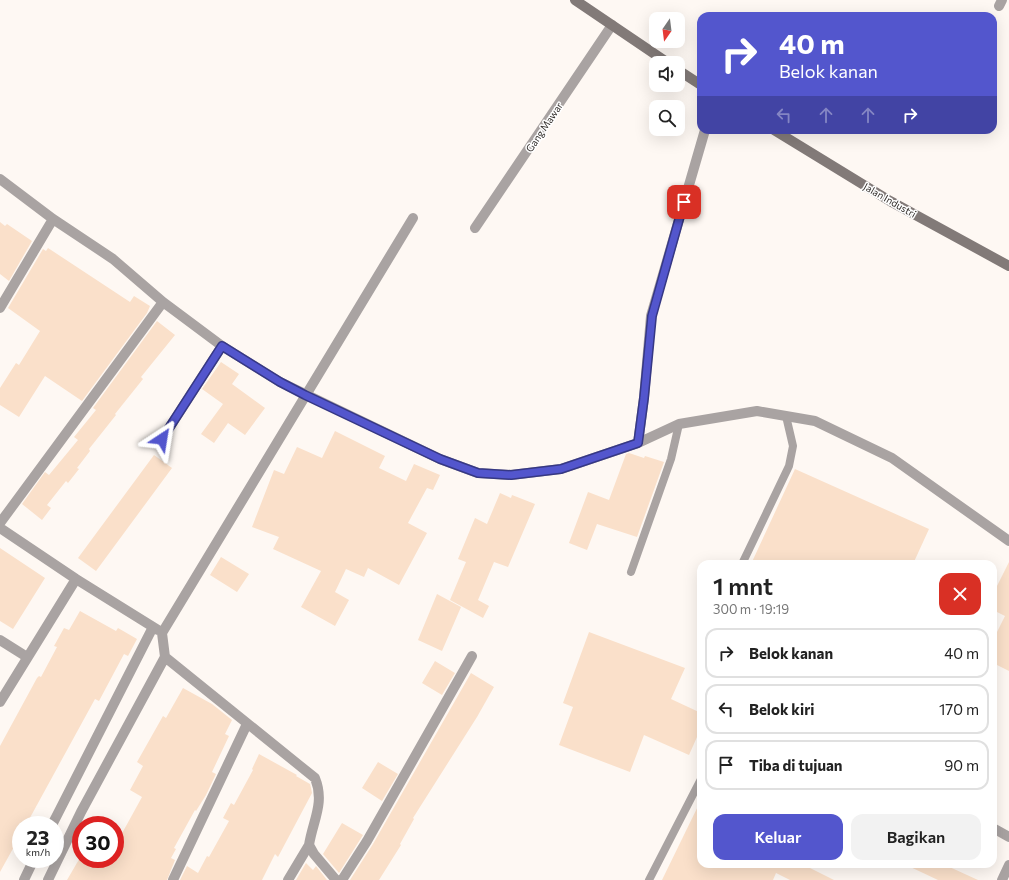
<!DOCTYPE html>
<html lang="id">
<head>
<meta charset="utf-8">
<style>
	:root { --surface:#fff; --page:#f2f2f2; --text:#222; --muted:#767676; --line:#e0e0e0; --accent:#5356cd }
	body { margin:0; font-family:Commissioner,sans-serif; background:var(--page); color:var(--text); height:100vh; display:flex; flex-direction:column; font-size:15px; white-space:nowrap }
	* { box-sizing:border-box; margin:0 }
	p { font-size:13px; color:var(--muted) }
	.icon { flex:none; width:22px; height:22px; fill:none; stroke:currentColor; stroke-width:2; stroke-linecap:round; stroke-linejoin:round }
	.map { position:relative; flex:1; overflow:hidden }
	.sheet { position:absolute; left:697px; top:560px; width:300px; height:308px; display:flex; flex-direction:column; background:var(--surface); border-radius:12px; box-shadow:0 4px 16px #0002 }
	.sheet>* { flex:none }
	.guide { position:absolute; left:697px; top:12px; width:300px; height:122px; border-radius:12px; box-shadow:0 4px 16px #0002; background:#5356cd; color:#fff; overflow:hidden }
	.needle { width:26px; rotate:194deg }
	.buttons { position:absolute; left:649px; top:12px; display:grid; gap:8px }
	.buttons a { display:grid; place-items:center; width:36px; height:36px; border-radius:8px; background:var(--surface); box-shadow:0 4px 16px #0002; font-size:20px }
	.speed { position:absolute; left:12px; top:816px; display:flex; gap:8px; font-size:20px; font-weight:700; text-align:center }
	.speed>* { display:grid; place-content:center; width:52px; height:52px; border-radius:50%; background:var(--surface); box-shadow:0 4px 16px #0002; line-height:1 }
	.speed small { font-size:10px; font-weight:400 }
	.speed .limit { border:6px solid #d22; background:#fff; color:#111 }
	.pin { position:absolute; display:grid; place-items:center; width:34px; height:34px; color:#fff; margin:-17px; border-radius:8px; box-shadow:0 2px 6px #0006 }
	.me { position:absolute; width:44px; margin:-22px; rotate:33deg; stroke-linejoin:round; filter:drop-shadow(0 0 3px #0008) }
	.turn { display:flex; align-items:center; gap:14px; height:84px; padding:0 16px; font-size:18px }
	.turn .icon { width:52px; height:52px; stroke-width:2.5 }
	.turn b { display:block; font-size:28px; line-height:34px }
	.lanes { display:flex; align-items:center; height:38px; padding:0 16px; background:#0003; justify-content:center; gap:20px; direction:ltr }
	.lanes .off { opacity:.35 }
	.round { display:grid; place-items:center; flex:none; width:42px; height:42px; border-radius:12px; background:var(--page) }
	.headline { display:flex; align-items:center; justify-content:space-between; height:68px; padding:0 16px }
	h1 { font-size:24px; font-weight:600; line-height:30px }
	.cta { display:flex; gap:8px; margin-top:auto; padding:8px 16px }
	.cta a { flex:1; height:46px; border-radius:12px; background:var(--accent); color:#fff; font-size:16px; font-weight:600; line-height:46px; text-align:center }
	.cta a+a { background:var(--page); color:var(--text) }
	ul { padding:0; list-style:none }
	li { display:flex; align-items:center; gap:12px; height:50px; margin:0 8px 6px; padding:0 8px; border:2px solid var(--line); border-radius:12px }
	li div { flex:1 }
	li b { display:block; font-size:15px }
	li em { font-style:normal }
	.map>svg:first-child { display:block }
	.building { fill:#fae0ca }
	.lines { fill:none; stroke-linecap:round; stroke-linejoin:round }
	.lane { stroke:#a9a3a2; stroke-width:8 }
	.street { stroke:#a9a3a2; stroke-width:10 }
	.secondary { stroke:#827a78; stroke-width:10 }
	.route-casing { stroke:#363885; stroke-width:10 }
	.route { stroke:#5356cd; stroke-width:7 }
	.labels { text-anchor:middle; stroke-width:3; stroke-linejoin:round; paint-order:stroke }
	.street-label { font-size:10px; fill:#322e2b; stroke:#fff }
</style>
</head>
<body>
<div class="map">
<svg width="1009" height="880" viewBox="0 0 1009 880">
	<rect width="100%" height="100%" fill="#fef8f3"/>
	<path class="building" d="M 0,222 L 5,226 L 7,224 L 32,241 L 9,281 L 0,274 Z
		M 48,248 L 130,302 L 134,296 L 150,306 L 147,313 L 82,401 L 45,376 L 19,417 L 0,405 L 0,388 L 16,363 L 19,365 L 40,331 L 8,308 L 43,249 L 46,251 Z
		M 157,321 L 175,335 L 141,377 L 143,379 L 115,414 L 116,415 L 89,449 L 90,451 L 77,468 L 79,469 L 68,483 L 66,481 L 47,505 L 51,508 L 42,520 L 22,504 L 45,472 L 49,475 L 78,440 L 74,437 L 96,410 L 93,408 Z
		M 221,362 L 239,374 L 232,384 L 265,408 L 245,435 L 228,423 L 214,443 L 201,434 L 223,404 L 202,389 Z
		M 335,431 L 385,456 L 379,468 L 406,481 L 414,464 L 440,475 L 433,490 L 427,488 L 408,523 L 427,533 L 399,585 L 368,568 L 364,577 L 346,569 L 335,592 L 349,600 L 335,626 L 301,607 L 321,571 L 273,549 L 279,537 L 252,527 L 274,470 L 284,474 L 297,447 L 322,458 Z
		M 629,453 L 644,458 L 645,456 L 664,462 L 637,537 L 597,524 L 587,550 L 569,543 L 588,492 L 609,500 L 626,454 Z
		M 154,455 L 172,468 L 96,571 L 78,558 Z
		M 795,469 L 929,529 L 913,564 L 751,564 Z
		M 500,493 L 511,498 L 512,495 L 535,504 L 508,567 L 494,562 L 478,600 L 489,606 L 483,618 L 450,600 L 466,562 L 458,559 L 475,518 L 487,524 Z
		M 0,548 L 45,578 L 13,629 L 0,621 Z
		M 221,557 L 249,574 L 237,592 L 210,575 Z
		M 1009,562 L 1009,671 L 993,663 L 993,640 L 1005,616 L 993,610 L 993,594 Z
		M 437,594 L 461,607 L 442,651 L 418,640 Z
		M 80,611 L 116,631 L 118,628 L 137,639 L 128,656 L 124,654 L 99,701 L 95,699 L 26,825 L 21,825 L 21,834 L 0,872 L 0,746 L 37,678 L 39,676 L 41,677 L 57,647 L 54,646 L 64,628 L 69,630 Z
		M 589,632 L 685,668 L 671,699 L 701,713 L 701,728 L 689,755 L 644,735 L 630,772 L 559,745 L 573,707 L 563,703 Z
		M 435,661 L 455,673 L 442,695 L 422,683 Z
		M 471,673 L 494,687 L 477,717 L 413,818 L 414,819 L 400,844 L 401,845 L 379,880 L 350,880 L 373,844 Z
		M 183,688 L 212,704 L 232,720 L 225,734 L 229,736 L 212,772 L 216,774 L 206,795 L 196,811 L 195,810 L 174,848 L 176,849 L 171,858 L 175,860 L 167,880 L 67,880 L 81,856 L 81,859 L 115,859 L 115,846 L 142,797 L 130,790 L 143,766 L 137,762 L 163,716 L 166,718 Z
		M 259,754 L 297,775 L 296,776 L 310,784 L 311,788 L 312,793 L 278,857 L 275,854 L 262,880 L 180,880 L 187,866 L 198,873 L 207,856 L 209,857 L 229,821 L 223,818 L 231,803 L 234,805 L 253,770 L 252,769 Z
		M 378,762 L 398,774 L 382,801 L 362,788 Z
		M 701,800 L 701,864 L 802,864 L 834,880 L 790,880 L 776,873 L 773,880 L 662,880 Z
		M 342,823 L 363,835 L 339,873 L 323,854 Z
		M 306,863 L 313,870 L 316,866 L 327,880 L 296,880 Z
		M 904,864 L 943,864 L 978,880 L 938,880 Z"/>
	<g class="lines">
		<path class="lane" d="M 742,564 L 789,466 L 793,446 L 786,416
			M 631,572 L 671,459 L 679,424
			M 649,880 L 701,779"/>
		<path class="street" d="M 999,6 L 1002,0
			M 0,179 L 53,219 L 113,259 L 163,302 L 222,346 L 280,382 L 440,459 L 478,473 L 511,475 L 561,469 L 638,443 L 679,424 L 757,411 L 815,421 L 892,458 L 1009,541
			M 475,228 L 612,25
			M 0,308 L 53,219
			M 162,439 L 222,346
			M 638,443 L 644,398 L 651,316 L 705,130
			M 0,523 L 163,302
			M 0,528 L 76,579 L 158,630
			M 0,640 L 27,657
			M 165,657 L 315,778 C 325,803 313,820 309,845 L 314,854 L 336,880
			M 0,702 L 76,579
			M 52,825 L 153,627
			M 993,828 L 1009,837
			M 24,880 L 34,859
			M 48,880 L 81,812 L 165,657 L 162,633 L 413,218
			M 173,880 L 247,724
			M 288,880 L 309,845
			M 342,880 L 367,841 L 472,656
			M 1002,880 L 1009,865"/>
		<path class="secondary" d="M 575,0 L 668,63
			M 678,70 L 701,85
			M 774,130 L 890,201 L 1009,266"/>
	</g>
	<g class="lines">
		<defs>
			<path id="route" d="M 162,439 L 222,346 L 280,382 L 305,395 L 440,459 L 478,473 L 511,475 L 561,469 L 638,443 L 644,398 L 652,316 L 684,202"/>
		</defs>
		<use href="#route" class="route-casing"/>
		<use href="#route" class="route"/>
	</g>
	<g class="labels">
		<g class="street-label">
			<text transform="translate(544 127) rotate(-56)" y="4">Gang Mawar</text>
			<text transform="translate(890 200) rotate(30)" y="4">Jalan Industri</text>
		</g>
	</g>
</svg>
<div class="buttons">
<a><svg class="needle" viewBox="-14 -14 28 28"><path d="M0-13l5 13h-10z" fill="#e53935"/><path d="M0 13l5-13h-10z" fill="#767676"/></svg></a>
<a><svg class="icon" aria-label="sound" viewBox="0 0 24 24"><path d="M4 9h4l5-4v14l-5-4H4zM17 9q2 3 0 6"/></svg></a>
<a><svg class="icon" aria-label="search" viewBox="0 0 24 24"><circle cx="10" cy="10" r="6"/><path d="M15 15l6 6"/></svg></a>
</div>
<div class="speed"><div>23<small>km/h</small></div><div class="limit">30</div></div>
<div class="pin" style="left:684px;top:202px;background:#d93025"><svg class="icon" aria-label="arrive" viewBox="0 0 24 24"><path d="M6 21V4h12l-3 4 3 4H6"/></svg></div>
<svg class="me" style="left:162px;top:439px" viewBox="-20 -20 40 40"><path d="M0-17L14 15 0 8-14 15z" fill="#5356cd" stroke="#fff" stroke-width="4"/></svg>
<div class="guide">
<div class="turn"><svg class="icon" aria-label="right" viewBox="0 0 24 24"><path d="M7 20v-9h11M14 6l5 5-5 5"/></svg><div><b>40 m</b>Belok kanan</div></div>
<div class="lanes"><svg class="icon off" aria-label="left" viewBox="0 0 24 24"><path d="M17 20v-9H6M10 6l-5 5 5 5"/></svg><svg class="icon off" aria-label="ahead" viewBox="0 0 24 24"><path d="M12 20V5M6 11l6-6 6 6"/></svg><svg class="icon off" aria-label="ahead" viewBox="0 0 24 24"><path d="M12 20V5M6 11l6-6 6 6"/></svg><svg class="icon" aria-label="right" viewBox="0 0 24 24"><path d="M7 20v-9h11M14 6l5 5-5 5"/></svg></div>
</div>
<section class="sheet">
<div class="headline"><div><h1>1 mnt</h1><p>300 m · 19:19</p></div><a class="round" style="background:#d93025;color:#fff"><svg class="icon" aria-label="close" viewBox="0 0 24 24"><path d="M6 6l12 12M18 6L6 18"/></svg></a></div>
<ul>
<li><svg class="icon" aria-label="right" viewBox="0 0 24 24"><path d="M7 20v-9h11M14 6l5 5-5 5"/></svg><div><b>Belok kanan</b></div><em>40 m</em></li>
<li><svg class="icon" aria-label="left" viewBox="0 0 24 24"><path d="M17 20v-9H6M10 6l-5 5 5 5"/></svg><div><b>Belok kiri</b></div><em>170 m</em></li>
<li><svg class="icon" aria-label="arrive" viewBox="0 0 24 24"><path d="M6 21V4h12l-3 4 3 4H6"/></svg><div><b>Tiba di tujuan</b></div><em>90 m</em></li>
</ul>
<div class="cta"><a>Keluar</a><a>Bagikan</a></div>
</section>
</div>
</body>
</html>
